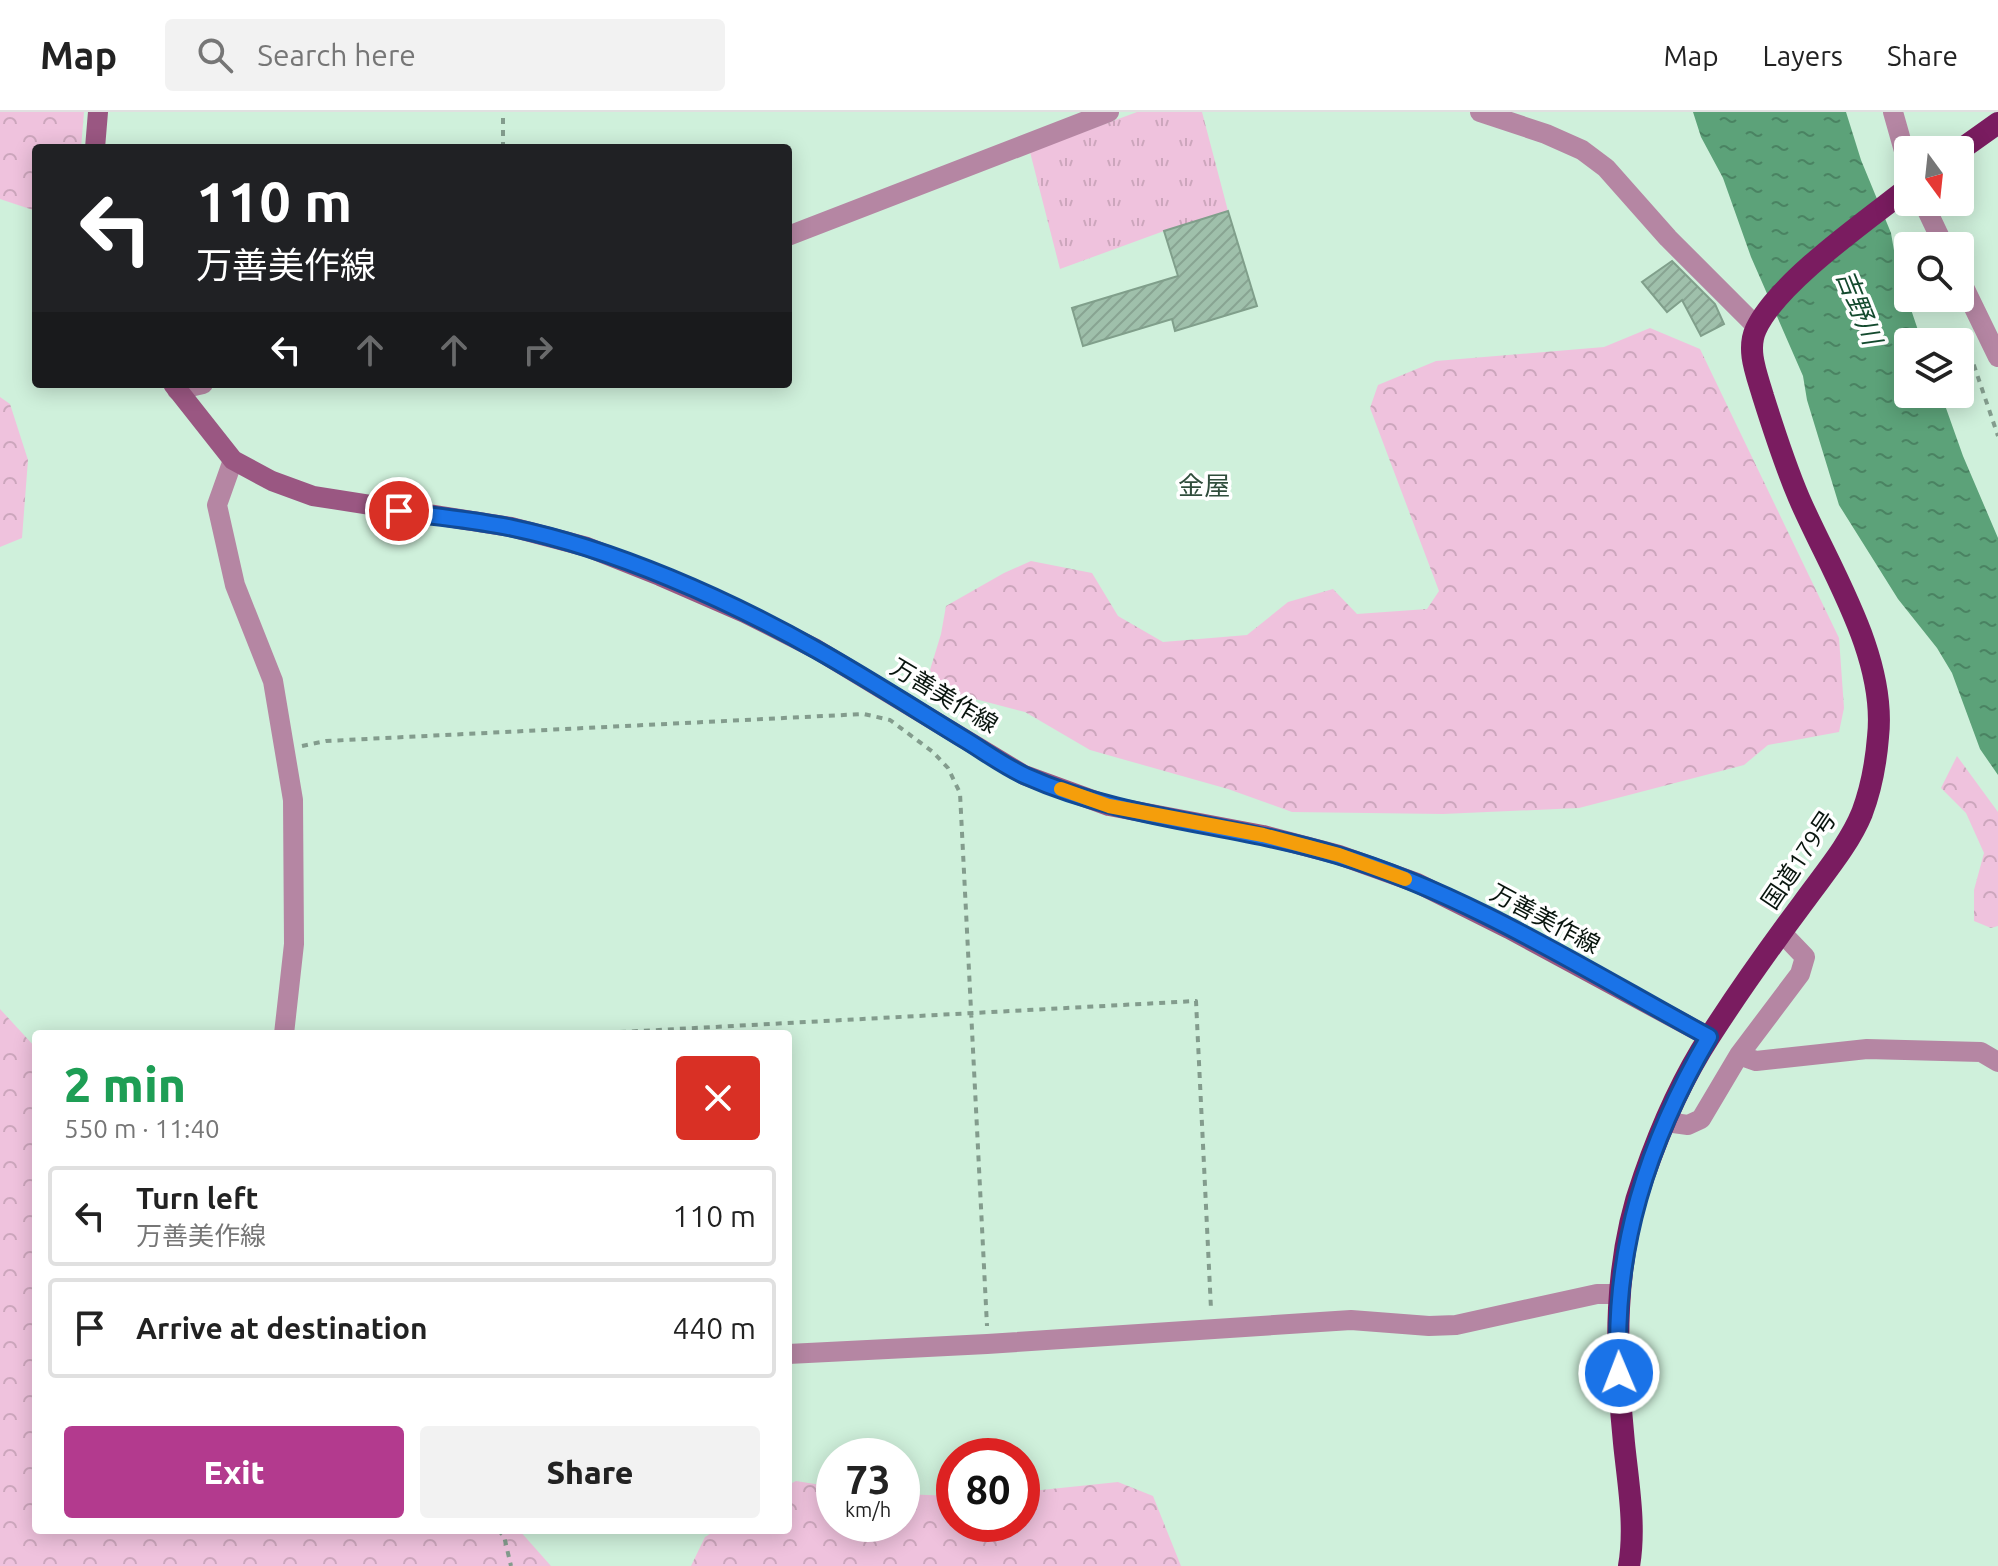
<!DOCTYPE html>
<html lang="en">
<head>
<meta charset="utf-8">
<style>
	:root { --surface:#fff; --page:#f2f2f2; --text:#222; --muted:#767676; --line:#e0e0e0; --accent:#b33a8e }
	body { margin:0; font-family:Ubuntu,"Noto Sans JP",sans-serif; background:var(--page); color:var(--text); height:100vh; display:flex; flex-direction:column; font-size:30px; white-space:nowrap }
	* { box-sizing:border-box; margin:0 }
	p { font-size:26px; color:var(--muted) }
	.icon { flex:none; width:44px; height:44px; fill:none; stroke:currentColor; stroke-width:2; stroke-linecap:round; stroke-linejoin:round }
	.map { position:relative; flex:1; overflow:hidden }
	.sheet { position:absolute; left:32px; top:918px; width:760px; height:504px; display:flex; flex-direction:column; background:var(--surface); border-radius:8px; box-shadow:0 4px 20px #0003 }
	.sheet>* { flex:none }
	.top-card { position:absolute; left:32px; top:32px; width:760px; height:244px; border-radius:8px; box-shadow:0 4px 20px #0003; background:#202124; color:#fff; overflow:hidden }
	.needle { width:52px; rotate:165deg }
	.buttons { position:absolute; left:1894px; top:24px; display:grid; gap:16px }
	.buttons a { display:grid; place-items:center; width:80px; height:80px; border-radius:8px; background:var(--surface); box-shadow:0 4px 20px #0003; font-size:40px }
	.speed { position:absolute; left:816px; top:1326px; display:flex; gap:16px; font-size:40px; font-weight:700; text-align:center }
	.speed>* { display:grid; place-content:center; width:104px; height:104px; border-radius:50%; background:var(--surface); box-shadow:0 4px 20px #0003; line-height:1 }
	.speed small { font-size:20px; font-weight:400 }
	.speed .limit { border:12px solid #d22; background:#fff; color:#111 }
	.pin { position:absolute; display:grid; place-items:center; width:68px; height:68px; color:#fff; margin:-34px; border:4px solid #fff; border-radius:50%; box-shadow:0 2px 8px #0007 }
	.me { position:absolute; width:88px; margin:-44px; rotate:359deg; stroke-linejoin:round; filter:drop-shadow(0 0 6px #0008) }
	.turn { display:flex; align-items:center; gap:28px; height:168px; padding:0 32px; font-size:36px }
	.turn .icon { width:104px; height:104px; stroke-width:2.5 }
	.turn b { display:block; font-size:56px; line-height:68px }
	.lanes { display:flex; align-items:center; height:76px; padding:0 32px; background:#0003; justify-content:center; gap:40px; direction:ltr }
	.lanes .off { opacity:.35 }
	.round { display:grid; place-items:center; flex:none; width:84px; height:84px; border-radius:8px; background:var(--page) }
	.headline { display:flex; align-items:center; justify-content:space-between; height:136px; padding:0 32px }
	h1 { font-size:48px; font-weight:800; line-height:60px; color:#1e9e55 }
	.action { display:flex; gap:16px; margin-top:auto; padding:16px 32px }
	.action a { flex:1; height:92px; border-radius:8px; background:var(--accent); color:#fff; font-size:32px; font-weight:800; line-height:92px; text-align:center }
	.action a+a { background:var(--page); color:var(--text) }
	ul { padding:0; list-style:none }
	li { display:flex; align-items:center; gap:24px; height:100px; margin:0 16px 12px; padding:0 16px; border:4px solid var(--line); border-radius:8px }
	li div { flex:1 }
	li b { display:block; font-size:30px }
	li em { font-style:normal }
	header { display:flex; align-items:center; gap:48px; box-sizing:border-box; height:112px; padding:0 40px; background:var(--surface); border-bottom:2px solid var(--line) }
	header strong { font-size:38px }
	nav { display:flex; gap:44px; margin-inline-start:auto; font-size:28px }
	.search { width:560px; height:72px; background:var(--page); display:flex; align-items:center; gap:20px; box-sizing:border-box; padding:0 28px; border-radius:8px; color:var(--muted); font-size:30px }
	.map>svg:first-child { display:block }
	.forest { fill:url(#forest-crowns) }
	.park { fill:url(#park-tufts) }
	.water { fill:url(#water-ripples) }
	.building { fill:url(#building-hatch); stroke:#809f8b; stroke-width:2 }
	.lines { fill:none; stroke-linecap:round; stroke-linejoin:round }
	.path { stroke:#839c8d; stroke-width:4; stroke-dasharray:6 6; stroke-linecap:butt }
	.minor { stroke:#b586a3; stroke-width:20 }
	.secondary { stroke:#9a5782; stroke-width:20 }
	.trunk { stroke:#7a1c60; stroke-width:22 }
	.route-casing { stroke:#114b97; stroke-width:20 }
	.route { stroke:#1a73e8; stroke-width:14 }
	.slow { stroke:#f59e0b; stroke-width:14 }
	.labels { text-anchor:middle; stroke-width:7; stroke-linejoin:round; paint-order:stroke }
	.street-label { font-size:24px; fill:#09150e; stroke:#fff }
	.water-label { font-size:26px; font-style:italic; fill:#144a2e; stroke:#fff }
	.neighbourhood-label { font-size:26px; fill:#304d3c; stroke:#fff }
</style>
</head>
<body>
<header>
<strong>Map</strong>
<div class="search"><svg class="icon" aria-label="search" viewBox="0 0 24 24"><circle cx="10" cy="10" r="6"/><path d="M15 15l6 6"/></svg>Search here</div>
<nav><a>Map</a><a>Layers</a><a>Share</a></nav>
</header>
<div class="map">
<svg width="1998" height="1454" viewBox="0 0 1998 1454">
	<defs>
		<pattern id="forest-crowns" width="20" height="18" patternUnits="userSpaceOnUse" patternTransform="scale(2)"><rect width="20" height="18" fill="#efc2dd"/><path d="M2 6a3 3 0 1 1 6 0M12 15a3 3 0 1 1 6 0" fill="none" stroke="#cca6bc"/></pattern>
		<pattern id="park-tufts" width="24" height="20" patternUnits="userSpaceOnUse" patternTransform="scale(2)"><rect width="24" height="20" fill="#efc2dd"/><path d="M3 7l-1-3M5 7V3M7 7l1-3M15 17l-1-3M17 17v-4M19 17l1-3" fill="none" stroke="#cca6bc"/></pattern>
		<pattern id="water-ripples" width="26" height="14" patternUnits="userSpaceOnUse" patternTransform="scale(2)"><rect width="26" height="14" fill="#5ca279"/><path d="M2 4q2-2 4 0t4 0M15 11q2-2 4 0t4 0" fill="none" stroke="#4a8362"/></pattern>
		<pattern id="building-hatch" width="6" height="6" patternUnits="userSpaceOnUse" patternTransform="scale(2)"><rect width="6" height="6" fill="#9fc0ab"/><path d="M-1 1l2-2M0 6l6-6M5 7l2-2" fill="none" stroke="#88a492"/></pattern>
	</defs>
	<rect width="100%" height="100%" fill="#cff0db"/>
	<path class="forest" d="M 0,0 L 84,0 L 81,36 L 36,36 L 36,99 L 0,87 Z
		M 1650,216 L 1700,237 L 1839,526 L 1844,596 L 1839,620 L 1768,633 L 1744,653 L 1579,696 L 1443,702 L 1292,700 L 1228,677 L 1090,638 L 1025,600 L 941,578 L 930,558 L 941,522 L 946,494 L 1004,461 L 1031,449 L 1092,461 L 1118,504 L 1163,530 L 1247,523 L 1288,490 L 1333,477 L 1357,502 L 1427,497 L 1439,479 L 1370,296 L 1378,273 L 1436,249 L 1604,235 Z
		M 0,285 L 10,292 L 28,348 L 22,426 L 0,435 Z
		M 1957,644 L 1998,700 L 1998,814 L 1991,816 L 1974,809 L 1974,778 L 1984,741 L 1966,701 L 1941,676 Z
		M 0,897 L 36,936 L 36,1418 L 519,1418 L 551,1454 L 0,1454 Z
		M 796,1369 L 834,1375 L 834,1412 L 902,1412 L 902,1382 L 954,1384 L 954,1412 L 1022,1412 L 1022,1380 L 1118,1370 L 1153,1384 L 1181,1454 L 691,1454 L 705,1425 L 716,1418 L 788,1418 L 788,1373 Z"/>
	<path class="park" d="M 1137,0 L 1202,0 L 1228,99 L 1164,119 L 1060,157 L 1030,40 Z"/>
	<path class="water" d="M 1693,0 L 1846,0 L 1861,48 L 1891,121 L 1897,156 L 1922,230 L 1908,230 L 1908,282 L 1941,282 L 1963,344 L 1998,426 L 1998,663 L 1980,637 L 1952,561 L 1937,536 L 1898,487 L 1839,393 L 1807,288 L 1803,264 L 1751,145 L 1723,66 L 1701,25 Z"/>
	<path class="building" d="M 1228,99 L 1257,194 L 1175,219 L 1172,207 L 1083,234 L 1072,196 L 1178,164 L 1164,119 Z
		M 1672,149 L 1715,192 L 1724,212 L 1701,224 L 1682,188 L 1667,200 L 1642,170 Z"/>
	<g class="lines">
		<path class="path" d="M 503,36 L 503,0
			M 1966,230 L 1998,324
			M 302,634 L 326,629 L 864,602 L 890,608 L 933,640 L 948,656 L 960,681 L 987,1214
			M 584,922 L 1196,889 L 1211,1197
			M 498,1418 L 504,1424 L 511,1454"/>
		<path class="minor" d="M 1480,0 L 1546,22 L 1582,38 L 1606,56 L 1668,126 L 1757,215
			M 1893,0 L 1908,53
			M 1923,90 L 1944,134
			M 788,124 L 1109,0
			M 1960,167 L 1998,245
			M 177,278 L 203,272
			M 233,348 L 217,393 L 235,473 L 273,569 L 293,688 L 294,832 L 284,922
			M 1739,943 L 1756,949 L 1867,937 L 1981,940 L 1998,950
			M 1666,1010 L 1688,1013 L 1701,1007 L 1739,943 L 1800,862 L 1805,845 L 1781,820
			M 788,1242 L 987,1232 L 1351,1208 L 1429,1214 L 1456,1213 L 1597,1182 L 1620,1182"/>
		<path class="secondary" d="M 95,36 L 98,0
			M 173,272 L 233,348 L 272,369 L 313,384 L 511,415 L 587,435 L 660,464 L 745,501 L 816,537 L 1024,663 L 1109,694 L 1263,723 L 1339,743 L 1417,771 L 1509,817 L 1709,925"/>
		<path class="trunk" d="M 1960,38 L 1998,11
			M 1629,1454 C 1636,1414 1628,1371 1624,1331 C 1615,1242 1613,1149 1644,1064 C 1661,1015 1682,967 1710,924 C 1739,879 1771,834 1803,791 C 1823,763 1849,733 1862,701 C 1871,677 1876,650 1878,625 C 1887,544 1830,458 1799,386 C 1785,353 1774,319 1763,284 C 1757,263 1746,238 1756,217 C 1777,171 1866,109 1908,76"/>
	</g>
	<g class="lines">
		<defs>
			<path id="route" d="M 399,399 C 437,405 475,408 513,416 C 614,437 727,487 817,538 C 867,566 915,597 964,627 C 984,639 1004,654 1026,664 C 1124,708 1235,712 1337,743 C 1466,781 1591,861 1709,925 C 1648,1029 1612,1139 1619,1261"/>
		</defs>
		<use href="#route" class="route-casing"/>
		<use href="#route" class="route"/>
		<path class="slow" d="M 1061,677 L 1109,694 L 1263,723 L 1339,743 L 1405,767"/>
	</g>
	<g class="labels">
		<g class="street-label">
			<text transform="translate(944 584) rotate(31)" y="8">万善美作線</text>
			<text transform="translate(1799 748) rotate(-56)" y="8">国道179号</text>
			<text transform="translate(1545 807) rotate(28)" y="8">万善美作線</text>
		</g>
		<g class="water-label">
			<text transform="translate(1859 195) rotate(68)" y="9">吉野川</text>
		</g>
		<g class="neighbourhood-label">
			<text x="1204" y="383">金屋</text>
		</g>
	</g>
</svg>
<div class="buttons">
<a><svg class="needle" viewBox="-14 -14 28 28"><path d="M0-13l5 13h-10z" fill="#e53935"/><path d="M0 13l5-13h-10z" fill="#767676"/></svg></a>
<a><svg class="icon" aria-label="search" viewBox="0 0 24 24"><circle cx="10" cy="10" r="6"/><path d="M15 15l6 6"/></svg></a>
<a><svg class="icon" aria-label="layers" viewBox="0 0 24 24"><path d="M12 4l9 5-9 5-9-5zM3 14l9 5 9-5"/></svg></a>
</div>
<div class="speed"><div>73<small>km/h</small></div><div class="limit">80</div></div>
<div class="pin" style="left:399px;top:399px;background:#d93025"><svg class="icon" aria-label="arrive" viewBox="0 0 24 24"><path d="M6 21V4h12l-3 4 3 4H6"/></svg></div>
<svg class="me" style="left:1619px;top:1261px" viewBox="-20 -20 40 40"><circle r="17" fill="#1a73e8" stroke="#fff" stroke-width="3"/><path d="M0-11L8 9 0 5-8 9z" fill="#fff"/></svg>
<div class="top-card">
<div class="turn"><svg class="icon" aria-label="left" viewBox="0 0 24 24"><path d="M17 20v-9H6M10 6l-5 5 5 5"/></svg><div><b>110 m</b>万善美作線</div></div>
<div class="lanes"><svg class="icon" aria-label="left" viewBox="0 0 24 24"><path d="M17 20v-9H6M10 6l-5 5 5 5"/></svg><svg class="icon off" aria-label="ahead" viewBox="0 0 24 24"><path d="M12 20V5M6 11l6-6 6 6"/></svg><svg class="icon off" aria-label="ahead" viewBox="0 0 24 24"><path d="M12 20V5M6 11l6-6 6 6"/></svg><svg class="icon off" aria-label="right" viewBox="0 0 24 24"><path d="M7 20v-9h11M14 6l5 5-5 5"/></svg></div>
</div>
<section class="sheet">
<div class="headline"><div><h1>2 min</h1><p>550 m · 11:40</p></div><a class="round" style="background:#d93025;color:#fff"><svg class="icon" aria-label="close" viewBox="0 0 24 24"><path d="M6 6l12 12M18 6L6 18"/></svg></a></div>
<ul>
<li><svg class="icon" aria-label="left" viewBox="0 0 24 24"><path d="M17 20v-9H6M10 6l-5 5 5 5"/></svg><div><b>Turn left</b><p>万善美作線</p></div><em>110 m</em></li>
<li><svg class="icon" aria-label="arrive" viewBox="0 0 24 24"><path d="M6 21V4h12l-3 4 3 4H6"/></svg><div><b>Arrive at destination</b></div><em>440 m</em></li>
</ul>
<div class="action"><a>Exit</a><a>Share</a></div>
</section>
</div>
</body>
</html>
